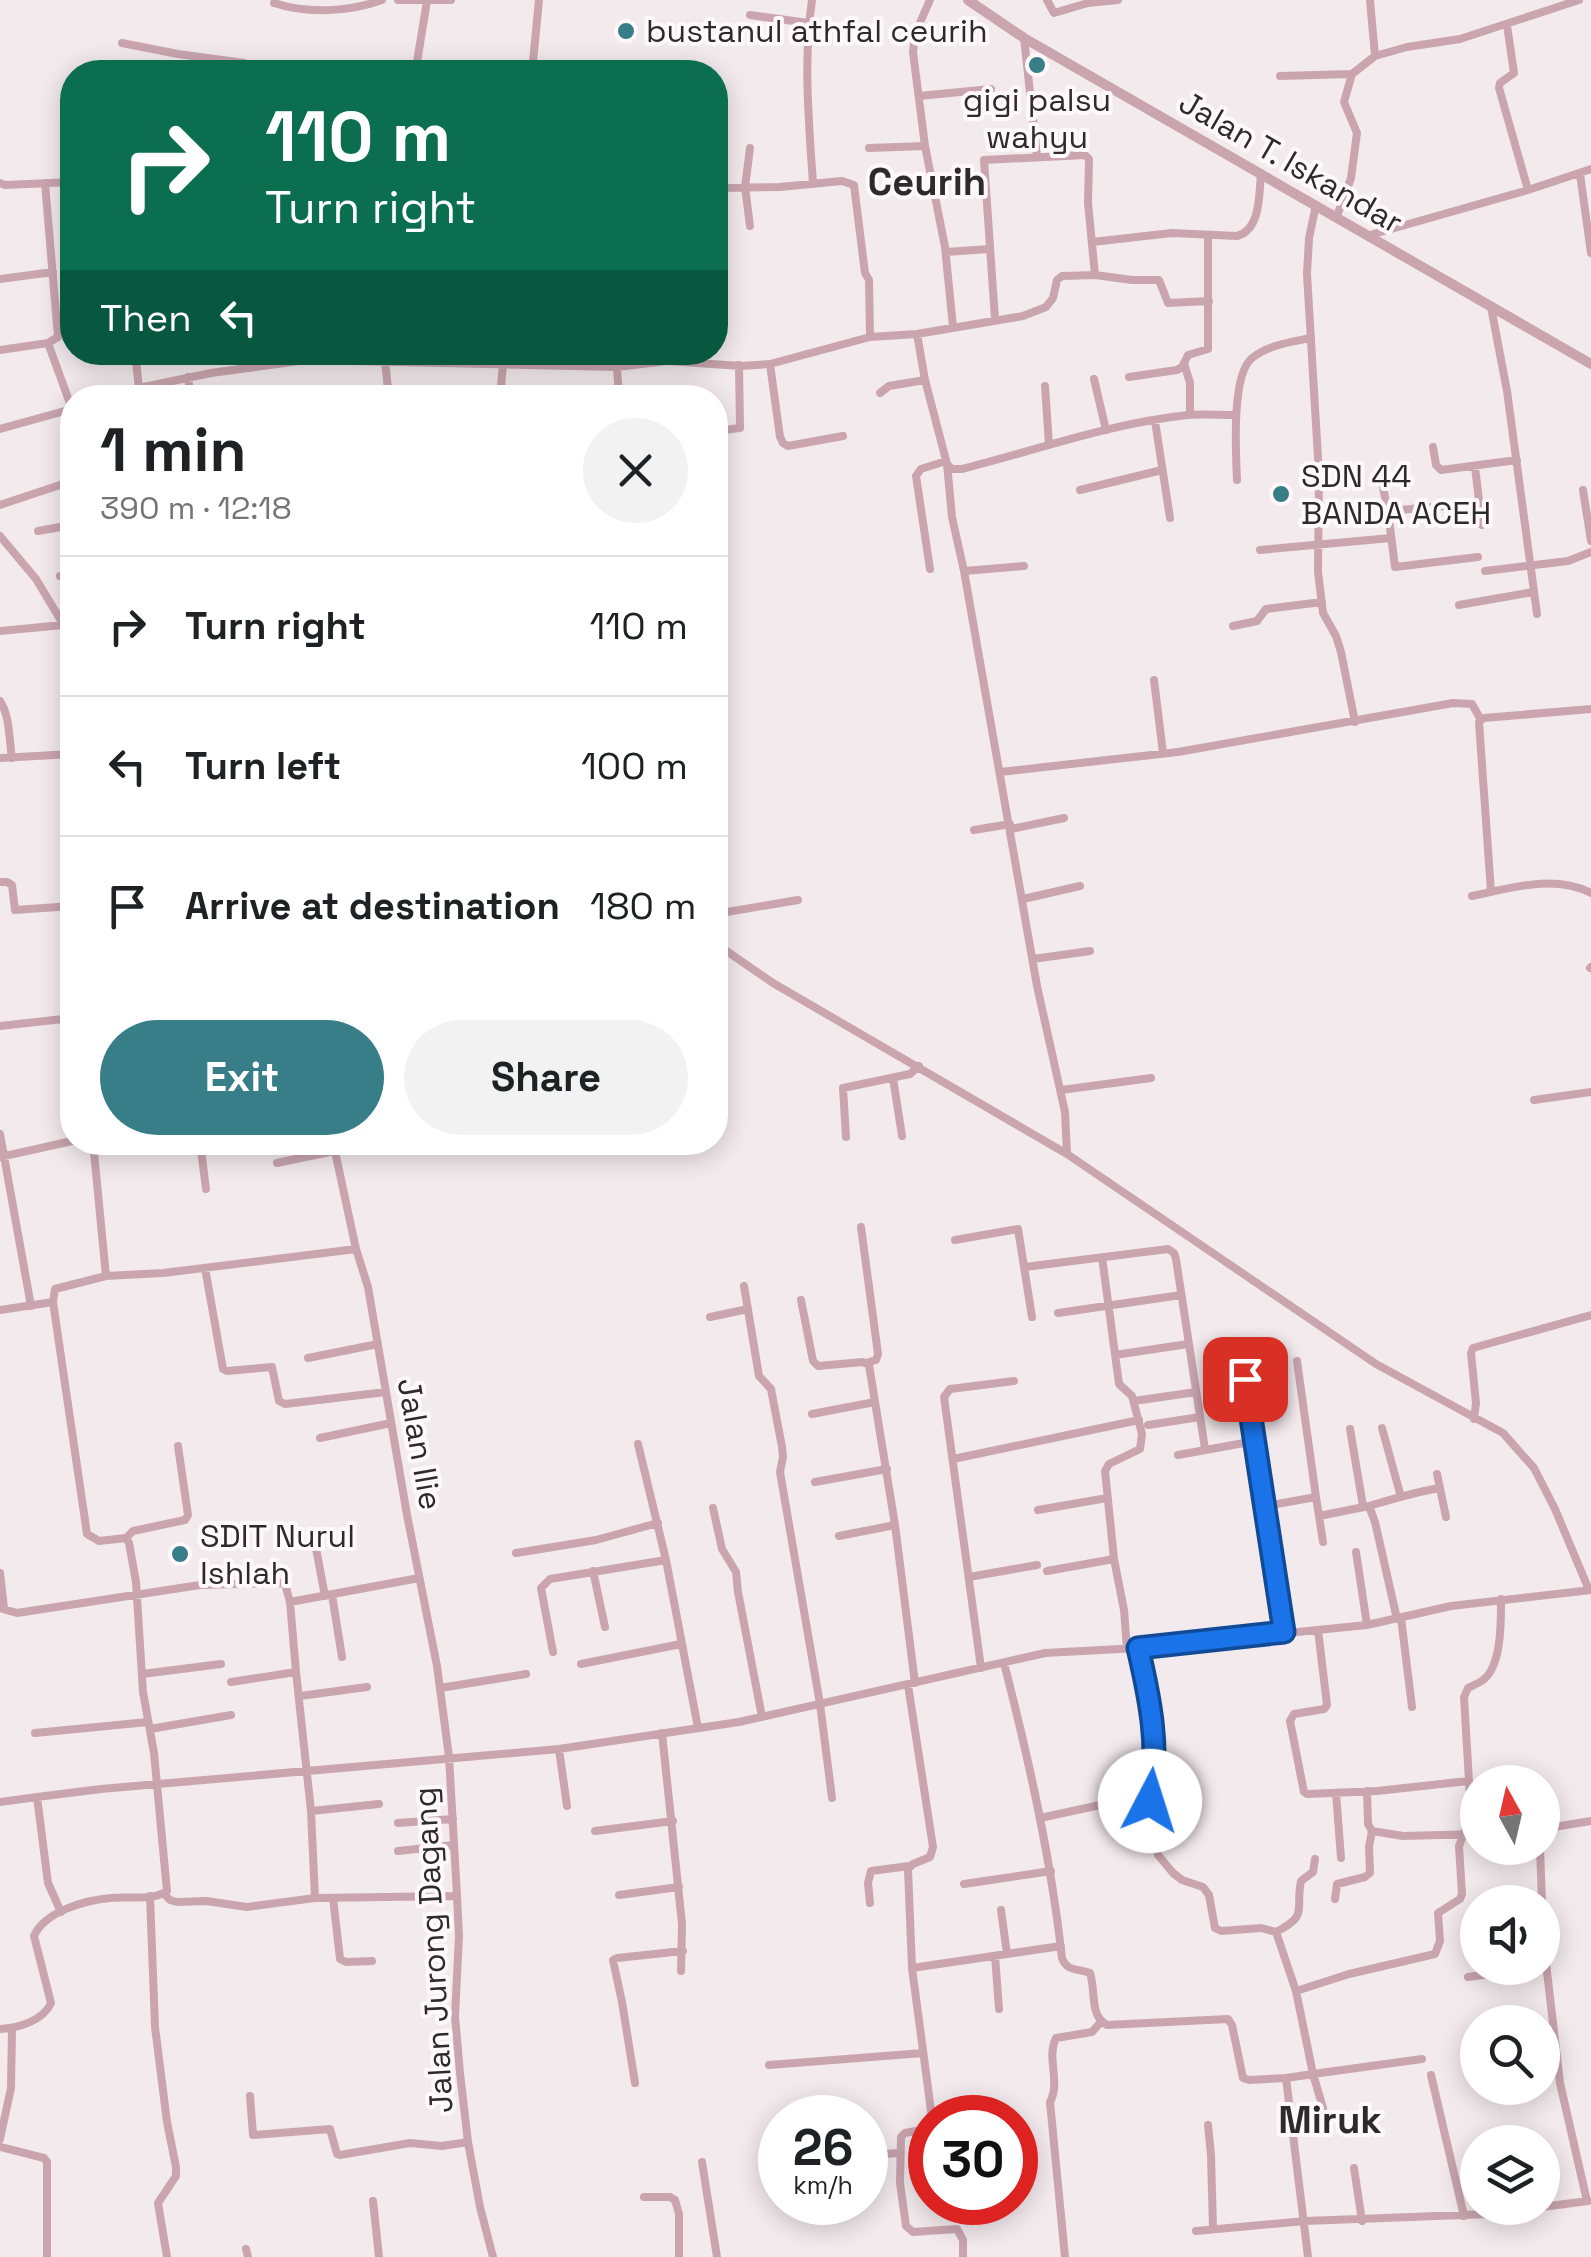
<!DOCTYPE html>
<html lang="en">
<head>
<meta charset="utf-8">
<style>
	:root { --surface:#fff; --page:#f2f2f2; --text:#202124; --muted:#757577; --line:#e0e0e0; --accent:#377e89 }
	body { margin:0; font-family:"Space Grotesk",sans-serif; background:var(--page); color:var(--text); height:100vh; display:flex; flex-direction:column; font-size:38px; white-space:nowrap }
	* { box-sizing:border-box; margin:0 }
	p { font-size:32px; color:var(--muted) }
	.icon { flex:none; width:55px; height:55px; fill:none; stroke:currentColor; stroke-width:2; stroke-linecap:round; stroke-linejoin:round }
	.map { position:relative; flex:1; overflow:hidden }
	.details { position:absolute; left:60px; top:385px; width:668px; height:770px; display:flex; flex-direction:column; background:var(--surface); border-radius:40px; box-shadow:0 5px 25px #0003 }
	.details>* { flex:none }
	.top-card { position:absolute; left:60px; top:60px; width:668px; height:305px; border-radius:40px; box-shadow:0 5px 25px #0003; background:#0b6e4f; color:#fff; overflow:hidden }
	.needle { width:65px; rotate:352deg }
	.buttons { position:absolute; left:1460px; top:1765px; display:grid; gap:20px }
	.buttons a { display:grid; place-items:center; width:100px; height:100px; border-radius:50%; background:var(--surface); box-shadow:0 5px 25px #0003; font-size:50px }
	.speed { position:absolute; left:758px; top:2095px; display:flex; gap:20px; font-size:50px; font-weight:700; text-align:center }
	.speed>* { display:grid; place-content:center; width:130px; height:130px; border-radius:50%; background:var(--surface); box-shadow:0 5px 25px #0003; line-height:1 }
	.speed small { font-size:25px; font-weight:400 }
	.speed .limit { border:15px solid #d22; background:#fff; color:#111 }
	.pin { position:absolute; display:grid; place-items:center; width:85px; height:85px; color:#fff; margin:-42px; border-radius:20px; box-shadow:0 5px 15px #0006 }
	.me { position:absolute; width:110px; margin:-55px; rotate:5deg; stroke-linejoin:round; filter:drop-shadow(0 0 8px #0008) }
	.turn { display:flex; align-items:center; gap:35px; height:210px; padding:0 40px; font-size:45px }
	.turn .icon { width:130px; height:130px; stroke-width:2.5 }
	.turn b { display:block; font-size:70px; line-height:85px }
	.then { display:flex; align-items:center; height:95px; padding:0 40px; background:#0003; gap:20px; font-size:38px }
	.round { display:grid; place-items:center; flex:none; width:105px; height:105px; border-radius:52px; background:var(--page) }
	.summary { display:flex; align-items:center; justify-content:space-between; height:170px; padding:0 40px }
	h1 { font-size:60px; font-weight:700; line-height:75px }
	.primary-button { display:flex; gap:20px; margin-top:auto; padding:20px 40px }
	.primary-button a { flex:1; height:115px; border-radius:60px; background:var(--accent); color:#fff; font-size:40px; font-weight:700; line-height:115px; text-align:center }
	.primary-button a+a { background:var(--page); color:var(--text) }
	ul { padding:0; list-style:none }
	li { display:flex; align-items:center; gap:30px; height:140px; padding:0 40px; border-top:2px solid var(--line) }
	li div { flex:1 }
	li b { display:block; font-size:38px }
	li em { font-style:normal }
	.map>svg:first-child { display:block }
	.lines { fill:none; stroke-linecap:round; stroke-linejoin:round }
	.minor { stroke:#caa5b0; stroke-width:8 }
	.tertiary { stroke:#caa5b0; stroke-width:10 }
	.route-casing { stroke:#114b97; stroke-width:25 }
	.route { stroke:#1a73e8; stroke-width:18 }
	.poi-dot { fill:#377e89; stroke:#fff8fa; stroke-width:4 }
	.labels { text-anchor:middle; stroke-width:8; stroke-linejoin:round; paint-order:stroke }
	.poi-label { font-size:32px; fill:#2d2a2b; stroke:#fff8fa; text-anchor:start }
	.street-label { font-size:32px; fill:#2d2a2b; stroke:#fff8fa }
	.quarter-label { font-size:38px; font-weight:bold; fill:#2d2a2b; stroke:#fff8fa }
</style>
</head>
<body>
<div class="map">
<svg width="1591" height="2257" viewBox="0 0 1591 2257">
	<rect width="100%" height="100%" fill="#f3eaed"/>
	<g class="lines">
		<path class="minor" d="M 398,0 L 451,0
			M 812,0 C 803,61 809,123 813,184
			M 930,0 L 915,34 L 913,52 L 925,146 L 945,247 L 953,327
			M 1047,0 L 1054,13 L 1088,3 L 1118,0
			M 1370,0 L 1375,56
			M 274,3 C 307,14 349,12 382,0
			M 750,15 L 808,23
			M 1507,25 L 1514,73 L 1500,83 L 1499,88 L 1528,190
			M 1024,38 L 1037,156
			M 122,43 L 178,54 L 244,63 L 249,65 L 252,72
			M 417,62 L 427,1
			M 532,72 L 539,0
			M 1280,76 L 1352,74
			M 919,96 L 991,89
			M 750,148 L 745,187 L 750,226
			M 869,148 L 925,146
			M 1580,174 L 1591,253
			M 0,183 L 5,185 L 72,182
			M 715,188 L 780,187 L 842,181 L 854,185 L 865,273 L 869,280 L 870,337
			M 1316,205 L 1309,238 L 1307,274 L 1319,475 L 1318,572 L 1323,613 L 1336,636 L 1341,652 L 1355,722
			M 1337,216 L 1351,178 L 1357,133 L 1344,102 L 1352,74 L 1375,56 L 1407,47 L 1460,39 L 1579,0
			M 1370,235 L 1528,190 L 1591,169
			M 1092,242 L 1172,233 L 1237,236 C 1261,230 1259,194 1261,173
			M 946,252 L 989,249
			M 1095,275 L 1132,280 L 1159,280 L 1168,303 L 1209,301
			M 0,279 L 53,272
			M 1491,307 L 1507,391 L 1537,614
			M 917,334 L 925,380 L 947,464 L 952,469 L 962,469 C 1037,450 1111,423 1188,415 C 1203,414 1219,415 1235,415
			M 48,343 L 72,409
			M 0,350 L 48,343 L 58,337 L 45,183
			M 135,352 L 139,388
			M 385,361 L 389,398
			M 1184,363 L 1190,383 L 1190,415
			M 770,364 L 780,437 L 783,443 L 788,446 L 843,436
			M 617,367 L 619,398
			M 188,377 L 191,398
			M 1129,377 L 1177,370 L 1182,367 L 1188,355 L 1208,349 L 1208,235
			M 1094,379 L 1106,430
			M 1045,386 L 1049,445
			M 880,393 L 889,386 L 925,380
			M 109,398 L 139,388 L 211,373 L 306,360 L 617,367 L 667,361 L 741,366 L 770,364 L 870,337 L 917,334 L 1023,316 L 1046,307 L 1053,298 L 1057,280 L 1062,276 L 1095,275 L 1088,203 L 1089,159 L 1085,155 L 984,160 L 995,319
			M 500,398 L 504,352
			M 1155,421 L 1170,518
			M 0,429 L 72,409
			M 715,431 L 740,428 L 739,365
			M 1433,447 L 1436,465 L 1441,470 L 1517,460
			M 947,464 L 952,517 L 964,571 L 1037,986 L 1065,1112 L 1067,1154
			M 1475,467 L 1482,525
			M 1381,478 L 1388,511 L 1395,567 L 1478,557
			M 1237,480 C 1236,454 1231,375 1252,358 C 1268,345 1291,342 1311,338
			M 1080,490 L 1162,470
			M 1583,490 L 1591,541
			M 0,505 L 72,481
			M 1388,511 L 1445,506
			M 38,531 L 72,525
			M 0,536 L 36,579 L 72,639
			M 1260,550 L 1391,538
			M 930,569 L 916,476 L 921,469 L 946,461
			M 964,571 L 1024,566
			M 1485,571 L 1568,561 L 1591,552
			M 60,576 L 72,574
			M 1459,605 L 1533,592
			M 1233,626 L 1257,621 L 1266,609 L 1322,602
			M 0,631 L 63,625
			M 1154,680 L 1163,753
			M 0,701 C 10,716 9,740 12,758
			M 0,758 L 72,754
			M 1000,772 L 1178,752 L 1453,703 L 1472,704 L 1481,720
			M 1011,829 L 1064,818
			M 974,830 L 1010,824
			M 0,882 L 7,882 L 12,885 L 15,910 L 72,906
			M 1491,892 L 1479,722 L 1484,718 L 1591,709
			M 1472,896 C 1511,888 1554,874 1591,893
			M 1023,899 L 1080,886
			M 715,914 L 798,900
			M 715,943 L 773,983 L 1067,1154 L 1376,1364 L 1503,1433 L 1534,1468 L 1555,1509 L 1589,1590
			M 1033,959 L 1090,951
			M 1590,968 L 1591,967
			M 0,1026 L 72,1018
			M 893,1078 L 902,1136
			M 1061,1090 L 1151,1078
			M 1534,1100 L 1591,1092
			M 0,1134 L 31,1306
			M 846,1137 L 843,1088 L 910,1074 L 919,1066
			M 93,1142 L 106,1276
			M 200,1142 L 206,1189
			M 333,1142 L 356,1249 L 368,1287 L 407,1515 L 437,1666 L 449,1757 L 457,1896 L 459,1936 L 455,2016 L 460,2073 L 468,2142 L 480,2207 L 493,2257
			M 0,1157 L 72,1141
			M 277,1163 L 334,1151
			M 861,1227 L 878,1354 L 876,1360 L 866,1363
			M 955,1240 L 1018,1229 L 1032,1317
			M 1102,1257 L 1119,1384 L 1132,1396 L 1142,1434 L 1140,1449 L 1109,1464 L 1105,1471 L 1114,1559 L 1124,1610 L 1127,1649
			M 1025,1267 L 1168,1249 L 1174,1253 L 1176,1259 L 1205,1449
			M 205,1268 L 223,1369 L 227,1371 L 272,1367 L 279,1401 L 285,1404 L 386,1392
			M 744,1286 L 759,1376 L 771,1389 L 782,1447 L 783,1457 L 780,1472 L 820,1704 L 832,1798
			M 801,1300 L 813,1361 L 818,1366 L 863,1362 L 869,1365 L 895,1525 L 915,1683
			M 0,1310 L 53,1302 L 55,1289 L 106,1276 L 163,1273 L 356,1249
			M 1058,1313 L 1181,1295
			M 710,1317 L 748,1309
			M 1115,1355 L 1188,1344
			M 308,1358 L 378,1344
			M 1297,1361 L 1316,1497
			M 1245,1379 L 1255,1441
			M 1134,1401 L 1196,1392
			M 812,1414 L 875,1402
			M 1474,1419 L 1476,1403 L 1471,1353 L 1473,1348 L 1591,1315
			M 1148,1425 L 1200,1417
			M 1382,1428 L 1401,1497
			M 1350,1429 L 1363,1506
			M 320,1438 L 391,1423
			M 638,1444 L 666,1560 L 698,1728
			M 1178,1455 L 1255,1441 L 1284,1632
			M 953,1459 L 1139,1420
			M 1437,1474 L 1446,1517
			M 815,1482 L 887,1469
			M 1266,1506 L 1316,1497 L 1319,1516 L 1369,1506 L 1375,1522 L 1397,1619
			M 1369,1506 C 1393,1499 1415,1492 1440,1488
			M 713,1508 L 722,1549 L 736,1572 L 738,1592 L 762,1717
			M 1038,1510 L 1107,1498
			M 1319,1516 L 1323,1542
			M 839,1536 L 895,1525
			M 126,1538 L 133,1531 L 185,1520 L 188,1515 L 178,1446
			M 314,1538 L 325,1596
			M 1356,1552 L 1367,1625
			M 516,1553 L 596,1540 L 658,1523
			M 593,1571 L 605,1627
			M 1047,1571 L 1114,1559
			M 0,1573 L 4,1608
			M 969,1577 L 1037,1565
			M 332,1595 L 342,1657
			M 0,1608 L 17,1613 L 200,1585 L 281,1583 L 285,1584 L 290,1602
			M 1401,1618 L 1412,1707
			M 1318,1630 L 1327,1705 L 1324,1709 L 1294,1714 L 1290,1721 L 1304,1792 L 1307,1794 L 1377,1791 L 1468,1781
			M 1138,1648 L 1153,1716 L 1154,1765 L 1150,1801 L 1152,1833 L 1158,1855 L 1173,1873 L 1182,1880 L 1203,1887 L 1209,1895 L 1215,1928 L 1221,1931 L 1261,1928 L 1276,1932 L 1296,1991 L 1313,2074 L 1286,2078 L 1308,2257
			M 553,1652 L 541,1588 L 550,1579 L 666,1560
			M 1004,1663 C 1029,1760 1051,1858 1062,1958 C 1067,1972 1078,1968 1090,1973 C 1096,1990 1089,2016 1107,2025 L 1228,2019 L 1232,2025 L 1243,2078 L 1249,2080 L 1286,2078
			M 581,1664 L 681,1644
			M 981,1668 L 944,1397 L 950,1389 L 1014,1381
			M 296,1672 L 290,1602 L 419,1578
			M 142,1674 L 221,1664
			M 231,1682 L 296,1672 L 311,1811 L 379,1804
			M 908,1685 L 933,1847 L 930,1857 L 913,1864 L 908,1869 L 912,1968 L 932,2118
			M 440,1688 L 526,1674
			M 300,1696 L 367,1687
			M 150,1729 L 231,1715
			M 35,1733 L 148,1722
			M 662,1733 L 682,1924 L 681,1971
			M 559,1749 L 567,1806
			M 1367,1791 L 1368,1824 L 1372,1831 L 1403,1836 L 1478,1834
			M 1336,1793 L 1341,1858
			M 0,1802 L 37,1797
			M 311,1811 L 315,1898
			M 1040,1818 L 1151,1794
			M 398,1823 L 453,1819
			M 1542,1829 L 1591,1821
			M 595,1831 L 673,1821
			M 1540,1848 L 1542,1902
			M 398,1851 L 454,1845
			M 964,1884 L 1051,1871
			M 164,1894 L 170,1900 L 177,1902 L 206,1901 L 247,1907 L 315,1898 L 457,1896
			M 619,1895 L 679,1887
			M 150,1896 L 155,2027 L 167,2122 L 176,2167 L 176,2176 L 158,2203 L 167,2257
			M 333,1898 L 340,1959 L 346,1962 L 372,1961
			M 1335,1899 L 1337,1884 L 1365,1877 L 1370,1873 L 1369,1847 L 1372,1831
			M 870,1903 L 868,1883 L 871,1871 L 909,1866
			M 1542,1905 L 1546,1963 L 1560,2083 L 1587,2201
			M 1001,1910 L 1007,1954
			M 61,1912 L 48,1883 L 37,1797 L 101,1789 L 559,1749 L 739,1722 L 1045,1653 L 1138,1648 L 1367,1625 L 1451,1606 L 1591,1590
			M 1276,1932 C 1309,1915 1295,1911 1301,1881 L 1313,1872 L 1315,1859
			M 995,1956 L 999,2009
			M 912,1968 L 1061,1946
			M 1468,1977 L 1491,1974 L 1508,1968
			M 1296,1991 L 1349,1974 L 1435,1954 L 1440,1941 L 1438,1913 L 1460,1899 L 1462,1894 L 1459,1846 L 1471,1815 L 1464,1697 L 1468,1688 C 1470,1687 1481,1682 1483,1680 C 1502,1666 1501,1620 1501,1599
			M 0,2029 C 18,2028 43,2021 51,2003 L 34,1936 C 45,1911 86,1900 111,1898 C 129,1896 153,1901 167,1891 L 154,1753 L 143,1692 L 136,1582 L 129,1543 L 126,1538 L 99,1541 L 87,1534 L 53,1302
			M 769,2065 L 923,2053
			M 1431,2075 L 1464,2216
			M 635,2083 L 622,2002 L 613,1960 L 617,1958 L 683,1951
			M 250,2096 L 253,2135 L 330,2129 L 337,2154 L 340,2155 L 410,2143 L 442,2146 L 468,2142
			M 930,2125 L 927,2129 L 905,2133 L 901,2137 L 900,2183 L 906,2226 L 913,2232 L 957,2229 L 963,2240 L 963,2257
			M 1208,2125 L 1211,2155 L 1213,2229
			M 1292,2130 L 1317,2122 L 1323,2118 L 1323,2108 L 1313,2074 L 1422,2059
			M 0,2139 L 11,2088 L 12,2028
			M 0,2147 L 44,2158 L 47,2162 L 47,2257
			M 865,2155 L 900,2153
			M 702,2162 L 717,2257
			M 1354,2168 L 1362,2221
			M 644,2197 L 670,2197 L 675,2200 L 679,2214 L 679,2257
			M 373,2201 L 379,2257
			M 1542,2207 L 1588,2201
			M 1196,2231 L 1305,2221 L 1490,2214 L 1539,2208
			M 246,2249 L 248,2257
			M 1065,2257 L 1050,2102 C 1061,2082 1046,2058 1056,2038 L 1092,2032 L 1100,2023"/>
		<path class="tertiary" d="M 968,0 L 1024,38 L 1591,364"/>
	</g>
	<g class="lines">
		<defs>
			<path id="route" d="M 1150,1801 C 1160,1748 1150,1699 1138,1648 L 1284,1632 L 1245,1379"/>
		</defs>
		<use href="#route" class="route-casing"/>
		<use href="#route" class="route"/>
	</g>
	<g class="poi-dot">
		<circle cx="626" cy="31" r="10"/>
		<circle cx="1037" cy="65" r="10"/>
		<circle cx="1281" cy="494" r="10"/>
		<circle cx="180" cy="1554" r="10"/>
	</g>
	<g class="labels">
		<g class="poi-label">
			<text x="646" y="42">bustanul athfal ceurih</text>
			<text x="1037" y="111" text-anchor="middle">gigi palsu<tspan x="1037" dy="37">wahyu</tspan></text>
			<text x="1301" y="487">SDN 44<tspan x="1301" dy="37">BANDA ACEH</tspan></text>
			<text x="200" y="1547">SDIT Nurul<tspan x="200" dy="37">Ishlah</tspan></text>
		</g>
		<g class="street-label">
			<text transform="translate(1291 162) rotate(30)" y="11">Jalan T. Iskandar</text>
			<text transform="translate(420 1444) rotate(80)" y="11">Jalan Ilie</text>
			<text transform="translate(433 1950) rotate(-93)" y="11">Jalan Jurong Dagang</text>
		</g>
		<g class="quarter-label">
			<text x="927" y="195">Ceurih</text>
			<text x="1330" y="2133">Miruk</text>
		</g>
	</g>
</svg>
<div class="buttons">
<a><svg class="needle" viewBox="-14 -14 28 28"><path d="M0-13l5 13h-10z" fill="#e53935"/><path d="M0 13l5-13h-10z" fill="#757577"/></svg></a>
<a><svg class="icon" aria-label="sound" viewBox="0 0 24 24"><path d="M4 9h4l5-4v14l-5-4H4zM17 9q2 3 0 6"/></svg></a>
<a><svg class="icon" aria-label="search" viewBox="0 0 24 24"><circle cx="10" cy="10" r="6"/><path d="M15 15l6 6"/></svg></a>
<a><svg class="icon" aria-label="layers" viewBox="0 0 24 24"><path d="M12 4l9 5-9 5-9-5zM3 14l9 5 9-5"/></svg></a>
</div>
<div class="speed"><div>26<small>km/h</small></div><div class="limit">30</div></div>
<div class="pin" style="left:1245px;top:1379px;background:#d93025"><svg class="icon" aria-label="arrive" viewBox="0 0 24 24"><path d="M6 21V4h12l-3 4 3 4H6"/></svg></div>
<svg class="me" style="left:1150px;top:1801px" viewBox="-20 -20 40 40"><circle r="19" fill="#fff"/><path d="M0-13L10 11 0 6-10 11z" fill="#1a73e8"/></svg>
<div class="top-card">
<div class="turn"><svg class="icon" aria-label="right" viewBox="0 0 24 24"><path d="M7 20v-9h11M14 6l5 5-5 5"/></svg><div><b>110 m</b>Turn right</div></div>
<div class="then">Then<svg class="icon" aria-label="left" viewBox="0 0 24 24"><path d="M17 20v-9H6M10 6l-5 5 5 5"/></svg></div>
</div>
<section class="details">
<div class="summary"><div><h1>1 min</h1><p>390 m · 12:18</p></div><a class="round"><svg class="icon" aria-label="close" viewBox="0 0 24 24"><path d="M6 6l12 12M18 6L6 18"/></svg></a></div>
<ul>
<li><svg class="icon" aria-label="right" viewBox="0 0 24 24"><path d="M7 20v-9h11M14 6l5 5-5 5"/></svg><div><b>Turn right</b></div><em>110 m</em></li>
<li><svg class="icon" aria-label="left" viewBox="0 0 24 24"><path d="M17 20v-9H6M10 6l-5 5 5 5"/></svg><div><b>Turn left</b></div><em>100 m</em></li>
<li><svg class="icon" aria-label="arrive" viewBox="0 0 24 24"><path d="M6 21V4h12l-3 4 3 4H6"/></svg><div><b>Arrive at destination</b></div><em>180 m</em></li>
</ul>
<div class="primary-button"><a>Exit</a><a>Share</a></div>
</section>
</div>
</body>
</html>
